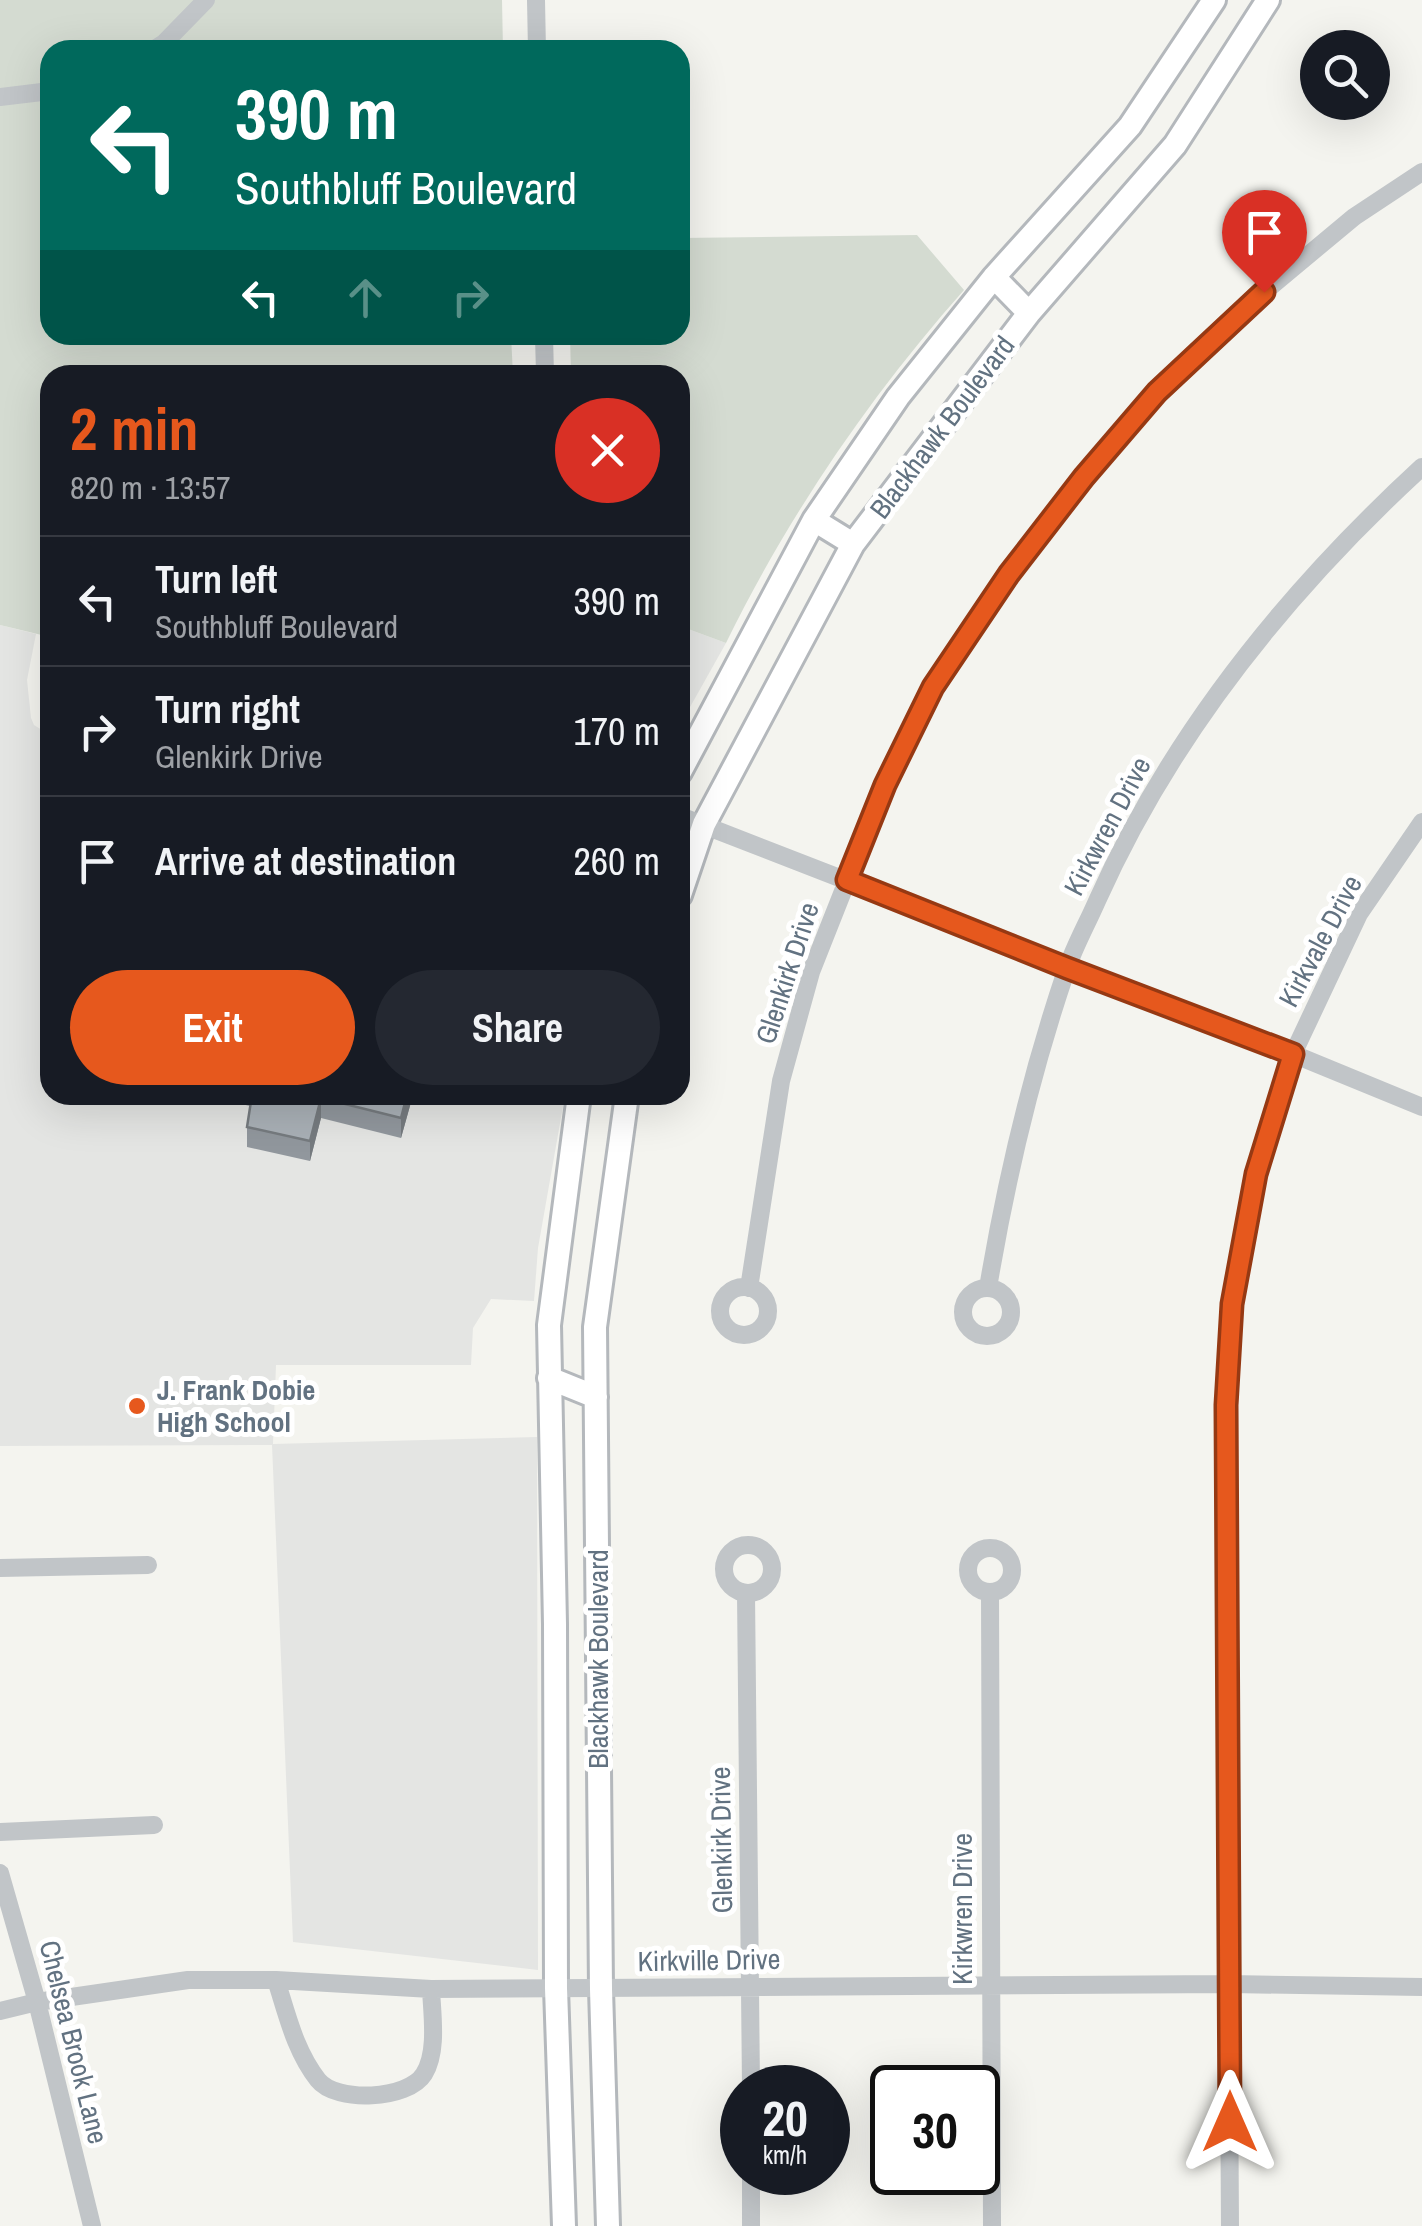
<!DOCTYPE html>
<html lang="en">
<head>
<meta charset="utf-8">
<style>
	:root { --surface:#171b24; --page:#242831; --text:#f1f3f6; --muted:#9ea1a6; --line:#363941; --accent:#e6581d }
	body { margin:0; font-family:"Archivo Narrow",sans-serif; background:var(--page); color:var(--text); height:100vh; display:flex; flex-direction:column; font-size:38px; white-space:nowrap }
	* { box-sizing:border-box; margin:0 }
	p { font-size:32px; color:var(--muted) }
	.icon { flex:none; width:55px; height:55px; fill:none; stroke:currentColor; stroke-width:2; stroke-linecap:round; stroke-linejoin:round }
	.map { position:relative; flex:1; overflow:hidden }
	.details { position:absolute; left:40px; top:365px; width:650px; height:740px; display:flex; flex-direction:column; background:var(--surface); border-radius:30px; box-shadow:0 10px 40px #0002 }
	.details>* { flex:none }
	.hud { position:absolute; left:40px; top:40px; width:650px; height:305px; border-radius:30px; box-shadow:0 10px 40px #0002; background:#00695c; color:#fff; overflow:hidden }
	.tools { position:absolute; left:1300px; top:30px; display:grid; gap:20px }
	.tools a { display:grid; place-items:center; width:90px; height:90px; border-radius:50%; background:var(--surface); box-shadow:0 10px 40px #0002; font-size:50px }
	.speed { position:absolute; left:720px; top:2065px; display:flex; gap:20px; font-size:50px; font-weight:700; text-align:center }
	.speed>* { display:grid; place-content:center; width:130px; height:130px; border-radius:50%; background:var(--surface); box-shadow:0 10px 40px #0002; line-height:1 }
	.speed small { font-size:25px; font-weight:400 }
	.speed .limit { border:5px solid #111; border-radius:15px; background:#fff; color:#111 }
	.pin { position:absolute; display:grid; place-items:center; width:85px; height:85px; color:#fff; margin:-102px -42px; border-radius:50% 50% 50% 0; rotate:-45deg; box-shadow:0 0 10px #0007 }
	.pin .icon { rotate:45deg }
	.me { position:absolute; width:110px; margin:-55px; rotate:0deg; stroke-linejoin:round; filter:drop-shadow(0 0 8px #0008) }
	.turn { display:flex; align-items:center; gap:35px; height:210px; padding:0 30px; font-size:45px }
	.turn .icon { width:130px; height:130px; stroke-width:2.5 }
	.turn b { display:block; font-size:70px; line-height:85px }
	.lanes { display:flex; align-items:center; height:95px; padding:0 30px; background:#0003; justify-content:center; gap:50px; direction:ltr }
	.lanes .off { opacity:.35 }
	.round { display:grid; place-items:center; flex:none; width:105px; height:105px; border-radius:52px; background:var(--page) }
	.headline { display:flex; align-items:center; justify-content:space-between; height:170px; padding:0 30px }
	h1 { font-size:60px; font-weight:700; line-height:75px; color:var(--accent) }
	.action { display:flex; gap:20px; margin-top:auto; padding:20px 30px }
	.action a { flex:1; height:115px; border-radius:60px; background:var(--accent); color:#fff; font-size:40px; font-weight:700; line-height:115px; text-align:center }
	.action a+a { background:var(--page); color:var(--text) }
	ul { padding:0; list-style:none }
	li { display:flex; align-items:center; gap:30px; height:130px; padding:0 30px; border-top:2px solid var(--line) }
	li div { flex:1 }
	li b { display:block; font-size:38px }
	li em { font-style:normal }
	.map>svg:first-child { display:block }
	.built { fill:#e4e5e3 }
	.green { fill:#d4dbd1 }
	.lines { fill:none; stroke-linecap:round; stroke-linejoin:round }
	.major-casing { stroke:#b4b8bc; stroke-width:28 }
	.minor { stroke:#c1c5c8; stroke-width:18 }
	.major { stroke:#fff; stroke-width:22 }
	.wall { fill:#91979d }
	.shaded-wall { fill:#767b7f }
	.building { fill:#a9b0b6; stroke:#767b7f; stroke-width:2.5 }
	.route-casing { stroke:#963913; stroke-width:25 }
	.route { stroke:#e6581d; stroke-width:18 }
	.poi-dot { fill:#e6581d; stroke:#fff; stroke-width:4 }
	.labels { text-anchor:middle; stroke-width:10; stroke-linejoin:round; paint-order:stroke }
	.street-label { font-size:28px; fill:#627281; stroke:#fff }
	.poi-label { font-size:28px; font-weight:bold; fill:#627281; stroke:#fff; text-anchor:start }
</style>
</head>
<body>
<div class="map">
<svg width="1422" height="2226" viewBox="0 0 1422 2226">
	<rect width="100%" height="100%" fill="#f4f4ef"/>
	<path class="built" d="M 0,625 L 36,634 L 27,680 L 31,718 L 34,725 L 50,735 L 50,1095 L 565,1095 L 538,1248 L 534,1301 L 491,1299 L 473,1328 L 471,1365 L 276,1365 L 273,1444 L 537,1437 L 538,1970 L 293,1942 L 272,1445 L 0,1446 Z
		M 680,626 L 726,643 L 680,725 Z"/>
	<path class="green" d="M 0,0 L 502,0 L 503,50 L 50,50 L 50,335 L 511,335 L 513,375 L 50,375 L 50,637 L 0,625 Z
		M 917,235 L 964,290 C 870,396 788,516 726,643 L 680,626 L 680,375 L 571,375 L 570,335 L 680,335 L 680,238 Z"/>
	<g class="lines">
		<defs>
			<path id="major" d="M 994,277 L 1029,313
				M 814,520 L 853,544
				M 680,772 L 814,520 L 898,397 L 994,277 L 1130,126 L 1214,0
				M 680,895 L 704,824 L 853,544 L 1029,313 L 1175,145 L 1268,0
				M 549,1378 L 596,1397
				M 564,2226 L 556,1988 L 555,1624 L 549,1325 L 579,1095
				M 608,2226 L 601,1989 L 595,1327 L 627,1095"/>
		</defs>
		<use href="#major" class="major-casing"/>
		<path class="minor" d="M 536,0 L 537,50
			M 153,50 L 164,43 L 206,0
			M 0,97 L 50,91
			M 544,335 L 545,375
			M 680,816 L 1293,1054 L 1422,1107
			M720 1311a24 24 0 1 1 48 0a24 24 0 1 1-48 0Z
			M963 1312a24 24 0 1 1 48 0a24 24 0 1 1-48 0Z
			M 749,1288 L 781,1081 L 811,972 L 885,785 L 933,687 L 1009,574 L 1084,477 L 1157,392 L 1264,292 L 1354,217 L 1422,172
			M 988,1288 C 1006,1180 1031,1074 1066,971 C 1074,947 1087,924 1097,901 C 1171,735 1288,590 1422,467
			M724 1569a24 24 0 1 1 48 0a24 24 0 1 1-48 0Z
			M968 1570a22 22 0 1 1 44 0a22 22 0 1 1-44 0Z
			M 0,1568 L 148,1565
			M 990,1592 L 992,2226
			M 746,1593 L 751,2088
			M 0,1832 L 154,1825
			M 0,1873 L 37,2002 L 92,2226
			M 276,1980 C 287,2014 295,2051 318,2080 C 336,2103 408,2100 424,2074 C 438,2052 432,2014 431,1989
			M 0,2011 L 37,2002 L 188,1980 L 276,1980 L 431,1989 L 1230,1984 L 1422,1987
			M 751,2172 L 751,2226
			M 1230,2226 L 1225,1405 L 1232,1304 L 1256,1173 L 1293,1054 L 1359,914 L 1422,822"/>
		<use href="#major" class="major"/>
	</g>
	<path class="wall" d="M 202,1095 L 413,1095 L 401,1138 L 321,1118 L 310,1161 L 247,1147 L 247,1127 L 250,1106 Z"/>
	<path class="shaded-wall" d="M 407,1095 L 413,1095 L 401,1138 L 401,1118 Z
		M 321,1098 L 321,1118 L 310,1161 L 310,1141 Z"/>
	<path class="building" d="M 252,1095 L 407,1095 L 401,1118 L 321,1098 L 310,1141 L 247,1127 Z"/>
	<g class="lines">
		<defs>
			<path id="route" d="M 1230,2122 L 1226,1405 L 1232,1304 L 1256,1174 L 1293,1054 L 1067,968 L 847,880 L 885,785 L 933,687 L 1009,574 L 1084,477 L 1157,392 L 1264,292"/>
		</defs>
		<use href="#route" class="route-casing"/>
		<use href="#route" class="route"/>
	</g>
	<circle class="poi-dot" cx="137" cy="1406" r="10"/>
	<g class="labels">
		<g class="street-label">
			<text transform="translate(942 427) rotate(-53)" y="10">Blackhawk Boulevard</text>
			<text transform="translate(1107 826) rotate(-62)" y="10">Kirkwren Drive</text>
			<text transform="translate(1320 941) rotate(-62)" y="10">Kirkvale Drive</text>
			<text transform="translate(787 973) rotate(-72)" y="10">Glenkirk Drive</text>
			<text transform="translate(598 1659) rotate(-90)" y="10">Blackhawk Boulevard</text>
			<text transform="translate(721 1840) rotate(-91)" y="10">Glenkirk Drive</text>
			<text transform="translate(962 1909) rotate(-90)" y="10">Kirkwren Drive</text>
			<text transform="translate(709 1960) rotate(-1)" y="10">Kirkville Drive</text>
			<text transform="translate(74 2042) rotate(76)" y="10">Chelsea Brook Lane</text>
		</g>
		<g class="poi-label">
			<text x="157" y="1400">J. Frank Dobie<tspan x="157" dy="32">High School</tspan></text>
		</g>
	</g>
</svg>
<div class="tools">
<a><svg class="icon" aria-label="search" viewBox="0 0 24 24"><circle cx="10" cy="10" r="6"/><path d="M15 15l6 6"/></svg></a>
</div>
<div class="speed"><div>20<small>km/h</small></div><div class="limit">30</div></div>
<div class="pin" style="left:1264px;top:292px;background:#d93025"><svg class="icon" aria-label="arrive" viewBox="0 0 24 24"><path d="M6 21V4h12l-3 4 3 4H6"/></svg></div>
<svg class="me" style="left:1230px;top:2122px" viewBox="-20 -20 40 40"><path d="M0-17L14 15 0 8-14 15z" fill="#e6581d" stroke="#fff" stroke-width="4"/></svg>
<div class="hud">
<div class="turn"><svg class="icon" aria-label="left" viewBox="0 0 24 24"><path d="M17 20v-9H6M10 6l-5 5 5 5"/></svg><div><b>390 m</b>Southbluff Boulevard</div></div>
<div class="lanes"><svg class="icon" aria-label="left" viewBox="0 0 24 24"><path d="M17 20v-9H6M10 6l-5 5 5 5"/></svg><svg class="icon off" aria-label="ahead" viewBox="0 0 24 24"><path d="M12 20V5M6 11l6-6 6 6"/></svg><svg class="icon off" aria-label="right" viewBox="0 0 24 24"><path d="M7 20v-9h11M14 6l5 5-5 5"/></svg></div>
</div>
<section class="details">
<div class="headline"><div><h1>2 min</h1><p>820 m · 13:57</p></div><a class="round" style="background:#d93025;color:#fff"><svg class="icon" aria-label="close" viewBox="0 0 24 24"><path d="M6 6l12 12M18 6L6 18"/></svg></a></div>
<ul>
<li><svg class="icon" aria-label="left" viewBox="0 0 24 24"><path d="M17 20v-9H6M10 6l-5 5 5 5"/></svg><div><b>Turn left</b><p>Southbluff Boulevard</p></div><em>390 m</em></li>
<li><svg class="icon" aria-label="right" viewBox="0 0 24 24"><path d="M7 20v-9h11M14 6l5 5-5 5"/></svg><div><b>Turn right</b><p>Glenkirk Drive</p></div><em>170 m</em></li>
<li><svg class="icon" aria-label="arrive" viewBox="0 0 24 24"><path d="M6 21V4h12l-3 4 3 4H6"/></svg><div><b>Arrive at destination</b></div><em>260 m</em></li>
</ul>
<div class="action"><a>Exit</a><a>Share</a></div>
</section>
</div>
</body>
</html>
